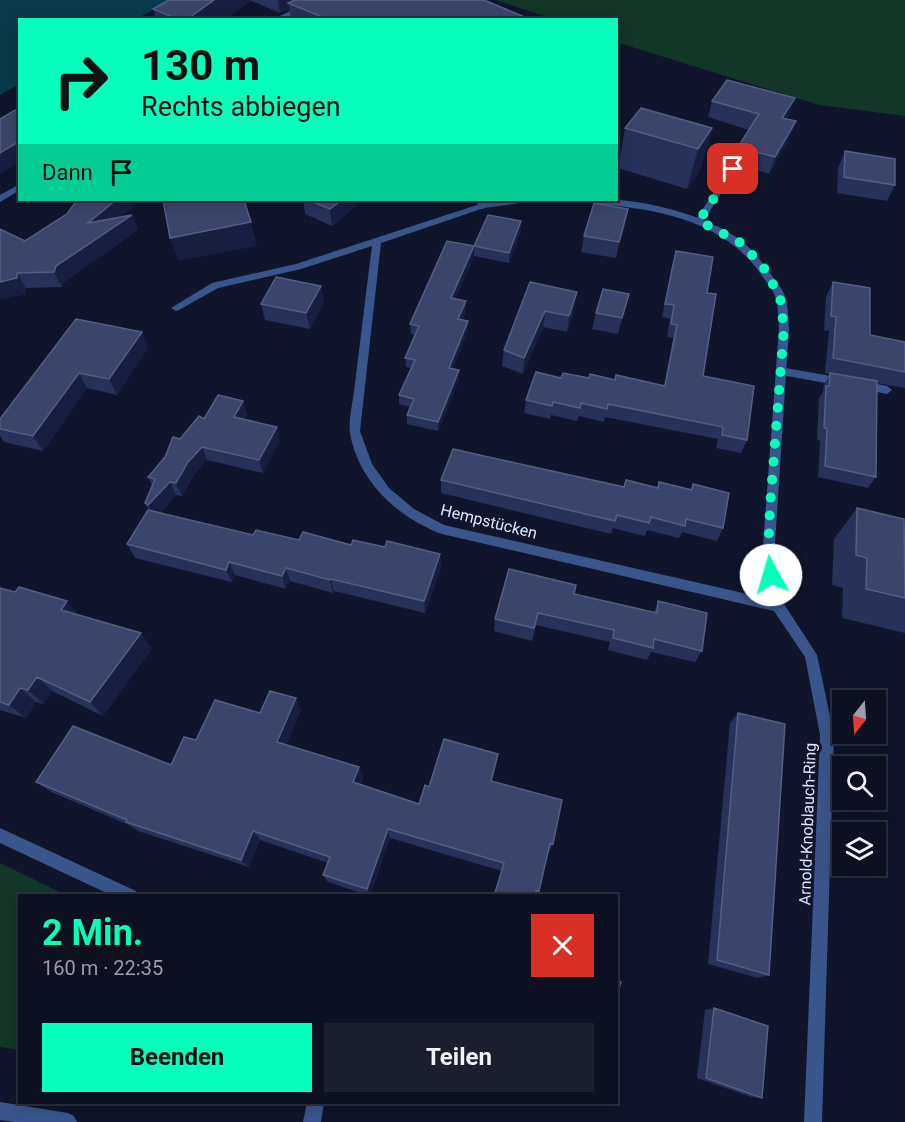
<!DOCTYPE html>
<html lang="de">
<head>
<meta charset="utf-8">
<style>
	:root { --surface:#0c1020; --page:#1a1e2d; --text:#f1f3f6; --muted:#9a9da5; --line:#2c303e; --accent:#06ffbb }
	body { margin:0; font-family:Roboto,sans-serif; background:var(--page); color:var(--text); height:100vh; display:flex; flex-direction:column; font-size:22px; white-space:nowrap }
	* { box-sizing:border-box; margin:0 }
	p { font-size:20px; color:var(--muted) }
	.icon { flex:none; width:33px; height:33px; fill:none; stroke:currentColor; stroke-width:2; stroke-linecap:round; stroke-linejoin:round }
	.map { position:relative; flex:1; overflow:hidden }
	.details { position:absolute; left:18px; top:894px; width:600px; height:210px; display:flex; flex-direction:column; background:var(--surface); border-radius:0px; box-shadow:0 3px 15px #0003,0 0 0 2px var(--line) }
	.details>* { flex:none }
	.hud { position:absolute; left:18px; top:18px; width:600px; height:183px; border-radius:0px; box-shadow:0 3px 15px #0003,0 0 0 2px var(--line); background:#06ffbb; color:#111; overflow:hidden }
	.needle { width:39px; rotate:197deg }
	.buttons { position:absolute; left:832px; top:690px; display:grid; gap:12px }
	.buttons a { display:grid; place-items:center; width:54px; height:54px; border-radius:0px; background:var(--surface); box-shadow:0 3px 15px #0003,0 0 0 2px var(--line); font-size:30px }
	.pin { position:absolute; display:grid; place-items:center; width:51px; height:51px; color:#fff; margin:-26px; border-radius:12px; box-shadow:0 3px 9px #0006 }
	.me { position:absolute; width:66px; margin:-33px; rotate:354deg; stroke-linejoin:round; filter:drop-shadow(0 0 4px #0008) }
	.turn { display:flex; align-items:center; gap:21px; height:126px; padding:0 24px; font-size:27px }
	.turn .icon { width:78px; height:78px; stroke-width:2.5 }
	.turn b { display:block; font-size:42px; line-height:51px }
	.then { display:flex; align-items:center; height:57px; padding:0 24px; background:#0003; gap:12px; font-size:22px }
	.round { display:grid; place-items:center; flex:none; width:63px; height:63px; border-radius:0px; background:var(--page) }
	.summary { display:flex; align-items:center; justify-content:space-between; height:102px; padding:0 24px }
	h1 { font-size:36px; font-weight:700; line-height:45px; color:var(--accent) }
	.button { display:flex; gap:12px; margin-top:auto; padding:12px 24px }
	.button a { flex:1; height:69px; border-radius:0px; background:var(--accent); color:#111; font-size:24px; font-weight:700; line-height:69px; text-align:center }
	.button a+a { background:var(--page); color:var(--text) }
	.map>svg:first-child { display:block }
	.green { fill:#123627 }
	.water { fill:#083a4c }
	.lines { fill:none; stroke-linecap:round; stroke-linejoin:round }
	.lane { fill:#39558c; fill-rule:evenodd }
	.street { fill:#39558c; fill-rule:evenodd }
	.wall { fill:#283159 }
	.shaded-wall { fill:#171e3f }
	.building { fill:#3b456b; stroke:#545e82; stroke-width:1.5 }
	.route { stroke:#06ffbb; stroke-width:10; stroke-dasharray:0 18 }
	.labels { text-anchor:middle; stroke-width:6; stroke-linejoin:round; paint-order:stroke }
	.street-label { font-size:16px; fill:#dae4ff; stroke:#10152b }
</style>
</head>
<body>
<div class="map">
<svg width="905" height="1122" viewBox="0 0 905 1122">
	<rect width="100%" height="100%" fill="#10152b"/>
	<path class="green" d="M 496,0 L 905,0 L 905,116 L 819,105 L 632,47 L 617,42 L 616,20 L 553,19 Z
		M 0,863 L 66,895 L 20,896 L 19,1050 L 0,1047 Z"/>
	<path class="water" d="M 0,0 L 172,0 L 136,19 L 20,20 L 19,84 L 0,95 Z"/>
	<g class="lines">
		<path class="lane" d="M 730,167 L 737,169 L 702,223 L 696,223 L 695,221 Z
			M 475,200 L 483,200 L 487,206 L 483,209 L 480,208 Z
			M 780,367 L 842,378 L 847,382 L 842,386 L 776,374 L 776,368 Z
			M 862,381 L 887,386 L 892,390 L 887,394 L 858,388 L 857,385 Z"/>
		<path class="street" d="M 314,0 L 323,0 L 281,20 L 271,20 Z
			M 20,184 L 20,190 L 0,202 L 0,195 Z
			M 507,200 L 524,200 L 520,203 L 484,208 L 381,243 L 360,431 L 372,464 L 389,488 L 414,509 L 444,525 L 770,599 L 762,559 L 779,328 C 778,318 779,306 775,296 C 772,288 765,280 760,273 C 721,218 653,209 591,203 L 587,200 C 630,195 703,213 739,239 C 752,249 761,261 770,273 C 775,280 782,288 785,296 C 788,306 788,318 789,328 L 774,559 L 784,604 L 817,655 L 834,735 L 822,1122 L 804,1122 L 820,735 L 805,657 L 774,611 L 442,534 C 398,518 358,481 350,433 C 348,418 354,398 355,383 C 361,337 366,291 372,246 L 301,269 L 218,288 L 179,310 L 176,311 L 171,308 L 212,283 L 296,264 L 480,204 Z
			M 0,828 L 136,891 L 138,896 L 113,896 L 0,843 Z
			M 0,1102 L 68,1113 L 74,1116 L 77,1122 L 15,1122 L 0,1120 Z
			M 307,1102 L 324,1102 L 321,1122 L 303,1122 Z"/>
	</g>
	<path class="wall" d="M 169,0 L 484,0 L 532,20 L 294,20 L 291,18 L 289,9 L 280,13 L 249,0 L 249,2 L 224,20 L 156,20 L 153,9 Z
		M 712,101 L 789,114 L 786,119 L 790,138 L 769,174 L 733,163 L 738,147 L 749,130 L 708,117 Z
		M 625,128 L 712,128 L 701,168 L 687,189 L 618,168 Z
		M 845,151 L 895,185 L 887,201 L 837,193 L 838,168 Z
		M 303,200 L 355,200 L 356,206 L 332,226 L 305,214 Z
		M 132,215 L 138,230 L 64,282 L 62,287 L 26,288 L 26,294 L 0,299 L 25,241 Z
		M 521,221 L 521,231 L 509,263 L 474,256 L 455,299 L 466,311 L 462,320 L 468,331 L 452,369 L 459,379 L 438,431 L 407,424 L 407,415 L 410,407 L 399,404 L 399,395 L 411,368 L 406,367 L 405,358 L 415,335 L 411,334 L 410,324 L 474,246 Z
		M 625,225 L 616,258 L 581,252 L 584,236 Z
		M 676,251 L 707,293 L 703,376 L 747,440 L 741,453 L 716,448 L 718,439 L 605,417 L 604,422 L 579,416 L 577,421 L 551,415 L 550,419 L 524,413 L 526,400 L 561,378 L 615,380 L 664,386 L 673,338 L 667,337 L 670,319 L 662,317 L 672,265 Z
		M 530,282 L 575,308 L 567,332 L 543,327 L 523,374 L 502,366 L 504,350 Z
		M 833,282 L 870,335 L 905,342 L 905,388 L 877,383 L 876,477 L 868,488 L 818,477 L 820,441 L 817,440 L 819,398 L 823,392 L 824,385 L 830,374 L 825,373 L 829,331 L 824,330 L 826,297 Z
		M 629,294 L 618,334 L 592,329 L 596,313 Z
		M 324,302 L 310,329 L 265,320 L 261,304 Z
		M 142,332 L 148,348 L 117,395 L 87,388 L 43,451 L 4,442 L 0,436 L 0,419 Z
		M 247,414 L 244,420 L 280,440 L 263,473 L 207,460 L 194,475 L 182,496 L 176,495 L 160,513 L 253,535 L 299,540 L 385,547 L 440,554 L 441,567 L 425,613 L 334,591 L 333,593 L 290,581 L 286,589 L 235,575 L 232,582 L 135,558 L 127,544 L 149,510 L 145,503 L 152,486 L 148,477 L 180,439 L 204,419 Z
		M 441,480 L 657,487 L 659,482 L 691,489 L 693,484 L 723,528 L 717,541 L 682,532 L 679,538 L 647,530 L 645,536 L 613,528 L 611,534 L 441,493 Z
		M 857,508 L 905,529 L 905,633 L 842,618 L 843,588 L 832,585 L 834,539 Z
		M 0,588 L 79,615 L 152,648 L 103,716 L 52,691 L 44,704 L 36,702 L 26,718 L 0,710 Z
		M 574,594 L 654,612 L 658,601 L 702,651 L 695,662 L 651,652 L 647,660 L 608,650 L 610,642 L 536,625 L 532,641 L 494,631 L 495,619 Z
		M 301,710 L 286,745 L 359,767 L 363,777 L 360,784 L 419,804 L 429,787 L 498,754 L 492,782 L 553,844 L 549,852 L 548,852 L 539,891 L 536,896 L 494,896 L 502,871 L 390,838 L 370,896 L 328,882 L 323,875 L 328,863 L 260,840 L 249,867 L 138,831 L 129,825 L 51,792 L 36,782 L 171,765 L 196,740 L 260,713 Z
		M 738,713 L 769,975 L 758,978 L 708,964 L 730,723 Z
		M 714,1008 L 762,1098 L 751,1097 L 697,1078 L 705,1010 Z"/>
	<path class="shaded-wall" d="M 214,0 L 249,0 L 249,2 L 224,20 L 186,20 Z
		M 278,0 L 309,0 L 288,3 L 289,9 L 280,13 Z
		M 795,98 L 789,114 L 777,134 L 782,118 Z
		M 796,121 L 790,138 L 769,174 L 775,157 Z
		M 712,128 L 701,168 L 687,189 L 698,149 Z
		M 20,141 L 20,162 L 0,174 L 0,153 Z
		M 116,200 L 141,200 L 95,239 L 88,223 Z
		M 342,200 L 355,200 L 356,206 L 332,226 L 330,209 Z
		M 628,209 L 625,225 L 616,258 L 619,242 Z
		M 132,215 L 138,230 L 64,282 L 62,287 L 54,272 L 56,266 Z
		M 521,221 L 521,231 L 509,263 L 509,253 Z
		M 251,222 L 257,246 L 178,261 L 170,238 Z
		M 474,246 L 474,256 L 451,308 L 451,298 Z
		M 17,273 L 26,288 L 26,294 L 0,299 L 0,282 Z
		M 321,286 L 324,302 L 310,329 L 306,313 Z
		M 577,292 L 575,308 L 567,332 L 569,316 Z
		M 629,294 L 625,310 L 618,334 L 622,318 Z
		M 466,301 L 466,311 L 458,329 L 458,319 Z
		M 545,311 L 543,327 L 523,374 L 524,358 Z
		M 468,321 L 468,331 L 449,377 L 449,368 Z
		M 142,332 L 148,348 L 117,395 L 109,379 Z
		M 459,370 L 459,379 L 438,431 L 438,422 Z
		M 79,373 L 87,388 L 43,451 L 33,436 Z
		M 243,401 L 247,414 L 238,431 L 234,417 Z
		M 277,427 L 280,440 L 263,473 L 259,460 Z
		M 202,447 L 207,460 L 194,475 L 182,496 L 176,483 L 188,462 Z
		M 170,482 L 176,495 L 155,518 L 148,505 Z
		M 440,554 L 441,567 L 425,613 L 424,601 Z
		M 229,562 L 235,575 L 232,582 L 226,570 Z
		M 286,568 L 290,581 L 286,589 L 282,576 Z
		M 331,579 L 334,591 L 333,593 L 330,580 Z
		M 67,601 L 80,617 L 61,610 Z
		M 141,633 L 152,648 L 103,716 L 90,702 Z
		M 37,677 L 52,691 L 44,704 L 28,690 Z
		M 20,688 L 36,702 L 26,718 L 9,705 Z
		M 296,698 L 301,710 L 283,753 L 277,742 Z
		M 498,754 L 496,765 L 489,791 L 491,781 Z
		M 359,767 L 363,777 L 357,792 L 353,782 Z
		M 388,829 L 390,838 L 370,896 L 367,889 Z
		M 253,831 L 260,840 L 249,867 L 241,860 Z"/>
	<path class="building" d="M 169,0 L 214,0 L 186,20 L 180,20 L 153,9 Z
		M 295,0 L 484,0 L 532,20 L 313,20 L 320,16 L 288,3 Z
		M 727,80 L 795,98 L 782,118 L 796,121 L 775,157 L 738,147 L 759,114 L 712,101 Z
		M 641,108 L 712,128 L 698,149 L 625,128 Z
		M 15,110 L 20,112 L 20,141 L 0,153 L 0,119 Z
		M 845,151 L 895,159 L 895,185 L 844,177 Z
		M 77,200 L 116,200 L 88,223 L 132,215 L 56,266 L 54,272 L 17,273 L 17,278 L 0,282 L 0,229 L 25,241 L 67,214 Z
		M 163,200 L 244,200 L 251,222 L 170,238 Z
		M 308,200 L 342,200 L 330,209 Z
		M 594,203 L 628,209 L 619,242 L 584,236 Z
		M 488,215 L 521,221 L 509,253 L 474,246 L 451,298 L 466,301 L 458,319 L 468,321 L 449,368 L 459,370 L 438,422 L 407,415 L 414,399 L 399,395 L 415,360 L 405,358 L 419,326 L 410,324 L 447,241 L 474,246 Z
		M 676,251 L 713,257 L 707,293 L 716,294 L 703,376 L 754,386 L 747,440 L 722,435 L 723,427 L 608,404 L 607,409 L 581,403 L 580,408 L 553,402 L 552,406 L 526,400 L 536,372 L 561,378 L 563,373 L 589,378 L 590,374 L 615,380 L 616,375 L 665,386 L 677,325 L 671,324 L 674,305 L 665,304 Z
		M 276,277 L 321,286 L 306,313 L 261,304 Z
		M 530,282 L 577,292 L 569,316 L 545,311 L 524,358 L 504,350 Z
		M 833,282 L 870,288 L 870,335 L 905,342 L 905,372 L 833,358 L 836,317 L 831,316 Z
		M 603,289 L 629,294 L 622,318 L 596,313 Z
		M 76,319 L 142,332 L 109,379 L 79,373 L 33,436 L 0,429 L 0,419 Z
		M 830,373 L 877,381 L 876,477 L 825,466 L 827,429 L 824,428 L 826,386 L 829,386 Z
		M 218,395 L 243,401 L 234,417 L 277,427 L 259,460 L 202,447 L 188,462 L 176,483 L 170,482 L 148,505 L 145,503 L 155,479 L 148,477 L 165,457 L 173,437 L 180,439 L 199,416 L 204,419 Z
		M 453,449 L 624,487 L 626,480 L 658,488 L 659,482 L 692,490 L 693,484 L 729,493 L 723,528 L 686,519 L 685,526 L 651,517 L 649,523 L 617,515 L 615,521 L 441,480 Z
		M 857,508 L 904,519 L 905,598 L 866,589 L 867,558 L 856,555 Z
		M 148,510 L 253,535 L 256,530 L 299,540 L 303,532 L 351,545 L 353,540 L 385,547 L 387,541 L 440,554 L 424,601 L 331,579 L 330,580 L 286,568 L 282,576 L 229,562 L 226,570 L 127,544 Z
		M 509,569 L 576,585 L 574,594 L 657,613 L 658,601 L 707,613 L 702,651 L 654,639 L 653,648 L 613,638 L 614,630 L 538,613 L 534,628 L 495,619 Z
		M 19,587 L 67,601 L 61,610 L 141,633 L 90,702 L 37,677 L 28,690 L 20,688 L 9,705 L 0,702 L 0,588 L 15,592 Z
		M 270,691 L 296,698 L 277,742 L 359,767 L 353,782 L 419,804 L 425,785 L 429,787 L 444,739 L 498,754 L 491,781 L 562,800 L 553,844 L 550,843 L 539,891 L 536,890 L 535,896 L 494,896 L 504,863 L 388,829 L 367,889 L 323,875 L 330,857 L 253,831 L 241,860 L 126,822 L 127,820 L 36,782 L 73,726 L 171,765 L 184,737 L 196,740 L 215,700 L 260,713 Z
		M 738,713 L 785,724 L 769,975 L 717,960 Z
		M 616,980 L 621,982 L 616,999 Z
		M 714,1008 L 768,1026 L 762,1098 L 706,1078 Z"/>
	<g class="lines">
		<path class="route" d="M 733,169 L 699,221 L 741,243 L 764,268 L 780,297 L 784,328 L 770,507 L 768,559 L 771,575"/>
	</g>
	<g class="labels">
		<g class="street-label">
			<text transform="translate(489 521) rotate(14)" y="6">Hempstücken</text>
			<text transform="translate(807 824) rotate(-88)" y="6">Arnold-Knoblauch-Ring</text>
		</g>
	</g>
</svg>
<div class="buttons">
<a><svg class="needle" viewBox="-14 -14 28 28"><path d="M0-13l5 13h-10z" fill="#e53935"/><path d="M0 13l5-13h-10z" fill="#9a9da5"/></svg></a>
<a><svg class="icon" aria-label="search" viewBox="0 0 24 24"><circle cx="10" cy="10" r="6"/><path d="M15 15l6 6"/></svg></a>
<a><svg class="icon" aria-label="layers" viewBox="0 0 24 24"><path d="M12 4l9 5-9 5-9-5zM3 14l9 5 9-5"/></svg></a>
</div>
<div class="pin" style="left:733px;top:169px;background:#d93025"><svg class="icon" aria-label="arrive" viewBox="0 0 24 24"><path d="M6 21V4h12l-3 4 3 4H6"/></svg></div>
<svg class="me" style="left:771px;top:575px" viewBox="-20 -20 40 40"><circle r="19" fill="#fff"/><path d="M0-13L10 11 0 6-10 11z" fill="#06ffbb"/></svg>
<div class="hud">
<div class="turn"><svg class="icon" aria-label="right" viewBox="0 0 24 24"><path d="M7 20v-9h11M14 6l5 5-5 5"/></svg><div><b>130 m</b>Rechts abbiegen</div></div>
<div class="then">Dann<svg class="icon" aria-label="arrive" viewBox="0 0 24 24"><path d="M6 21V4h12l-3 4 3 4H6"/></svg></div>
</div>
<section class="details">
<div class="summary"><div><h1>2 Min.</h1><p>160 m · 22:35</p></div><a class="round" style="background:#d93025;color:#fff"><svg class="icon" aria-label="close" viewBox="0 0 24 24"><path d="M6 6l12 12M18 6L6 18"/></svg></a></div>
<div class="button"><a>Beenden</a><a>Teilen</a></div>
</section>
</div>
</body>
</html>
